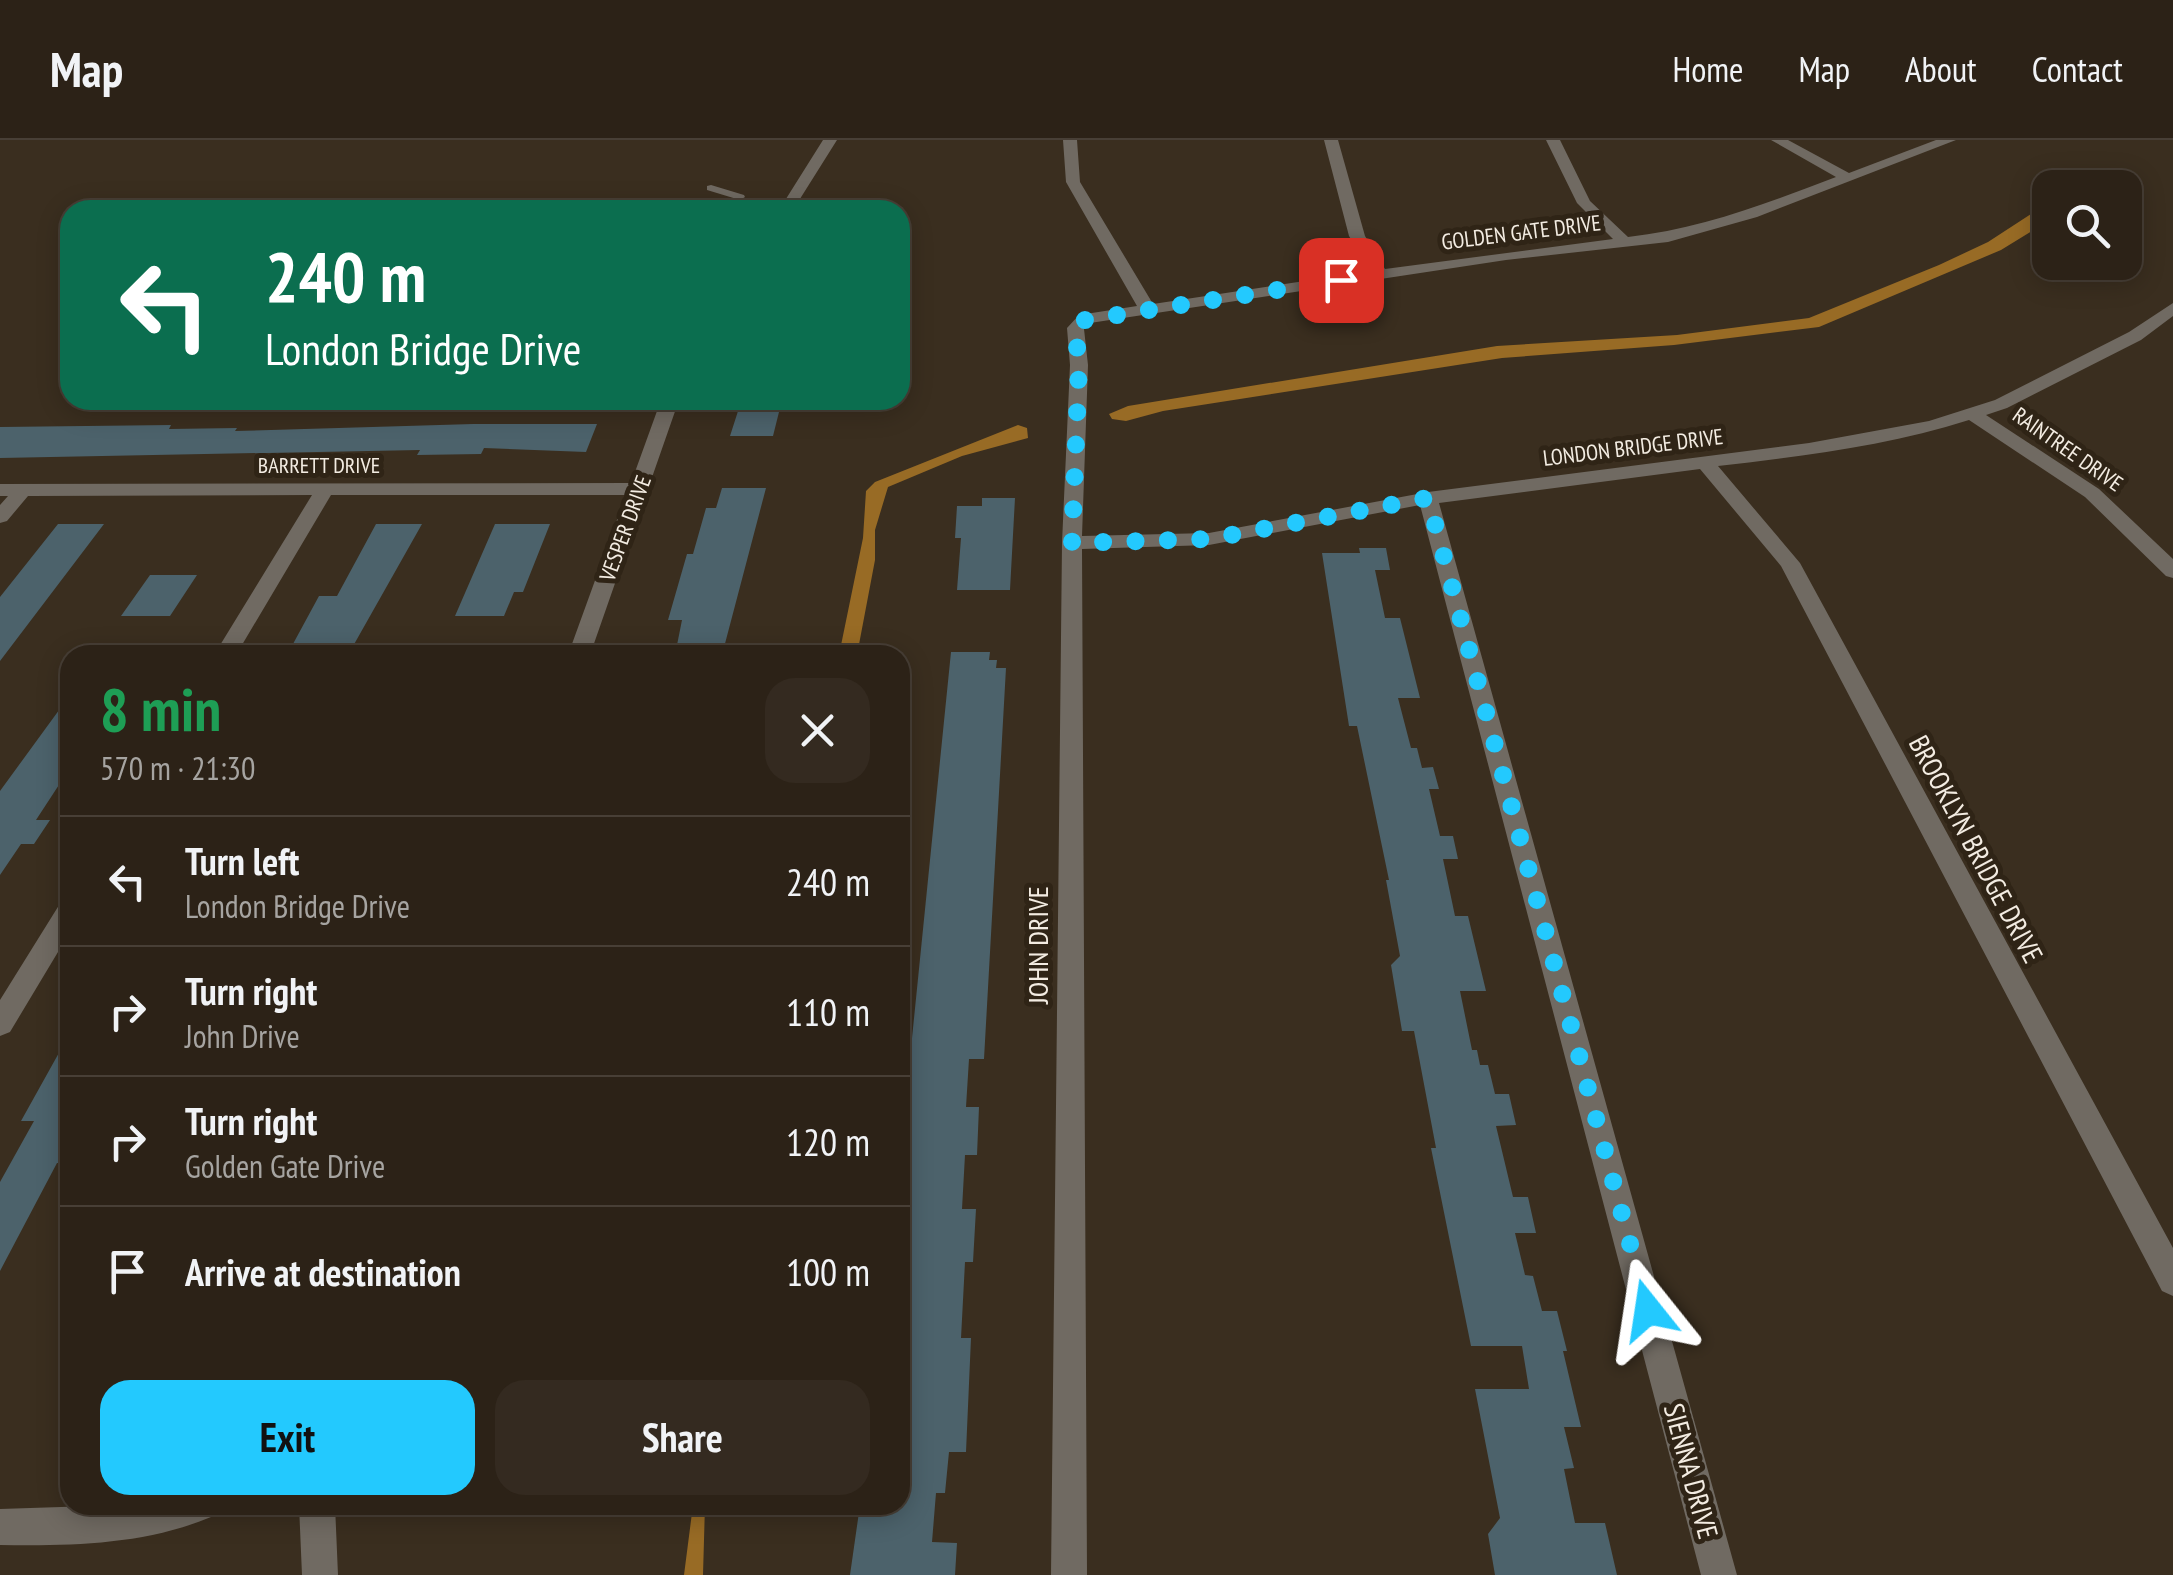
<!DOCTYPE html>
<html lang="en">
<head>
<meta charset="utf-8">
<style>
	:root { --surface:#2c2217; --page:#342a20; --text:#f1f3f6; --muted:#a6a4a1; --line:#483f36; --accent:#23c9fe }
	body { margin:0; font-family:"PT Sans Narrow",sans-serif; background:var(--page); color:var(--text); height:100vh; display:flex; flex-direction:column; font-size:38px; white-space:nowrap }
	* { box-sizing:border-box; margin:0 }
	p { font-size:32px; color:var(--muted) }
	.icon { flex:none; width:55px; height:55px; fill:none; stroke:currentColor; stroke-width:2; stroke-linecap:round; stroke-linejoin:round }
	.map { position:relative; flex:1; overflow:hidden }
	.side { position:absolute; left:60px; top:505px; width:850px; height:870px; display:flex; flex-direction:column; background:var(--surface); border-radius:30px; box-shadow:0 5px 25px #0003,0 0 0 2px var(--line) }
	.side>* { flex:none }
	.guide { position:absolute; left:60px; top:60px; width:850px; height:210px; border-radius:30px; box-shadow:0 5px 25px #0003,0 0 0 2px var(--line); background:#0b6e4f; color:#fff; overflow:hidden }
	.fabs { position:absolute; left:2032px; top:30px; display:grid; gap:20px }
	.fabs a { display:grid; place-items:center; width:110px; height:110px; border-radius:20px; background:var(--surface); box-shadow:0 5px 25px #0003,0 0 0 2px var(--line); font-size:50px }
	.pin { position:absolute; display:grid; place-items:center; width:85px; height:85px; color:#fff; margin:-42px; border-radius:20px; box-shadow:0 5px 15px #0006 }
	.me { position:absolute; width:110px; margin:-55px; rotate:345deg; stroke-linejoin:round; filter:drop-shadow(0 0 8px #0008) }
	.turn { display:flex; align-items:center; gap:35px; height:210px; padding:0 40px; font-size:45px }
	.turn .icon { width:130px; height:130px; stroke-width:2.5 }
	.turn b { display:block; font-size:70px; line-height:85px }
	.round { display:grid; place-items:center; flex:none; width:105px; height:105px; border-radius:30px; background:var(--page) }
	.headline { display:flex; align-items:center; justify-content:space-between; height:170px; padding:0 40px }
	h1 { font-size:60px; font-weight:700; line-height:75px; color:#1e9e55 }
	.action { display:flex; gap:20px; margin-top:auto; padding:20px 40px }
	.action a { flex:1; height:115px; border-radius:30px; background:var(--accent); color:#111; font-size:40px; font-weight:700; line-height:115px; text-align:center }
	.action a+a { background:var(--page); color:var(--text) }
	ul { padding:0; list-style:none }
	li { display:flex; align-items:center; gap:30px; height:130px; padding:0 40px; border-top:2px solid var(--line) }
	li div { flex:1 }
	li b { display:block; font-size:38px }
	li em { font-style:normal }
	header { display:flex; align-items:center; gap:60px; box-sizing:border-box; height:140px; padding:0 50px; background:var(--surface); border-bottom:2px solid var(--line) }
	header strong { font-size:48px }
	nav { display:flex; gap:55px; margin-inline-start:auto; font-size:35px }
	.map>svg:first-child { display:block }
	.water { fill:#986b25 }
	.building { fill:#4c626b }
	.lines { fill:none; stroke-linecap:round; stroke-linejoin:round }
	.service { fill:#706a62; fill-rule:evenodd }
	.minor { fill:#706a62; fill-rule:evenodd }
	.route { stroke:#23c9fe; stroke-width:18; stroke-dasharray:0 32.4 }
	.labels { text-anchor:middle; stroke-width:10; stroke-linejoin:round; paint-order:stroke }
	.far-street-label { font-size:22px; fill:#f3ece2; stroke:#2f2416 }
	.street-label { font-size:28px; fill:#f3ece2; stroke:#2f2416 }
</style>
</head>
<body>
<header>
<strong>Map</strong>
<nav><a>Home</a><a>Map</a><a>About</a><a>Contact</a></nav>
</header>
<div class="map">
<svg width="2173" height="1435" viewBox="0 0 2173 1435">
	<rect width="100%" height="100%" fill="#3a2e1f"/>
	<path class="water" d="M 2050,69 L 2050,80 L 2001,110 L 1819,187 L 1674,205 L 1502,218 L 1163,271 L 1126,281 L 1112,279 L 1109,274 L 1128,266 L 1497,206 L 1677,195 L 1809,178 L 1939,125 L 1988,102 L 2031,74 Z
		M 1018,285 L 1027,288 L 1028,298 L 962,316 L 888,347 L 875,390 L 875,420 L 857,515 L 839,515 L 863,398 L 866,351 L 875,342 Z
		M 693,1365 L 705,1365 L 703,1435 L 684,1435 Z"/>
	<path class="building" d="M 739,268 L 780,268 L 773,296 L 730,296 Z
		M 473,284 L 597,284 L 586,312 L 484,308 L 481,314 L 417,315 L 420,310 L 0,318 L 0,287 L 171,285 L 169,289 L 237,288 L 235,291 Z
		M 722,348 L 766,348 L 722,515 L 675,515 L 682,480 L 668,480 L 687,414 L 693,414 L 706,368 L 716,368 Z
		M 982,358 L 1015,358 L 1010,450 L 957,450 L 961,398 L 955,398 L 957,366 L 982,366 Z
		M 58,384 L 104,384 L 0,521 L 0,457 Z
		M 376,384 L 422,384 L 348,515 L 287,515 L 319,456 L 337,456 Z
		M 495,384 L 550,384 L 523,452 L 514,452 L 504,476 L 455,476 Z
		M 1359,408 L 1386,408 L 1390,430 L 1375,430 L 1385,478 L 1400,478 L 1420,558 L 1398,558 L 1411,608 L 1417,608 L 1422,628 L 1433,627 L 1439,649 L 1429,649 L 1440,696 L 1453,696 L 1458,719 L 1443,719 L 1455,776 L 1468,776 L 1486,851 L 1460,851 L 1472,910 L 1477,910 L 1480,925 L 1488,925 L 1495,954 L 1509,954 L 1516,985 L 1496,986 L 1513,1057 L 1528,1057 L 1536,1093 L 1515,1093 L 1525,1135 L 1533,1136 L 1542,1171 L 1557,1171 L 1567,1211 L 1563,1211 L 1581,1287 L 1564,1287 L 1574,1328 L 1564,1329 L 1575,1383 L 1605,1383 L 1617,1435 L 1495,1435 L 1488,1394 L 1500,1378 L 1475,1249 L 1529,1249 L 1522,1206 L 1471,1206 L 1431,1008 L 1436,1008 L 1414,891 L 1402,891 L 1391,825 L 1400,816 L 1386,740 L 1389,740 L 1357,586 L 1349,586 L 1322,413 L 1360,413 Z
		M 150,435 L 197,435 L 170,476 L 121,476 Z
		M 951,512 L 990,512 L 989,520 L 997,520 L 996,528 L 1006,528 L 984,919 L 969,919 L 966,967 L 979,967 L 977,1015 L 965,1015 L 962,1069 L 976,1069 L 973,1122 L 965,1122 L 961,1198 L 971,1198 L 966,1312 L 949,1312 L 945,1353 L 936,1353 L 932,1402 L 957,1403 L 955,1435 L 850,1435 L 860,1365 L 900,1365 L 901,1007 Z
		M 70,555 L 70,628 L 36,680 L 50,680 L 34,704 L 21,704 L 0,735 L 0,651 Z
		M 70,893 L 70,1023 L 57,1023 L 0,1131 L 0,1042 L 34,981 L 21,981 Z"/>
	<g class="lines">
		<path class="service" d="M 711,45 L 744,55 L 745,57 L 740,60 L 707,50 L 707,46 Z
			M 775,60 L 779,61 L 779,65 L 768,70 L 662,67 L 657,64 L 662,61 L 760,66 Z"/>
		<path class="minor" d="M 823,0 L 837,0 L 793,70 L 779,70 Z
			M 1063,0 L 1077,0 L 1080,42 L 1153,164 L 1370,131 L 1349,96 L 1324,0 L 1338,0 L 1365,96 L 1385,129 L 1613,99 L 1577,63 L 1546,0 L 1560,0 L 1590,61 L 1628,97 C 1701,89 1768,63 1836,37 L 1771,0 L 1788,0 L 1849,33 L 1936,0 L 1956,0 L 1757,77 L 1668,102 L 1506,120 L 1090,183 L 1084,189 L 1088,225 L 1082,396 L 1209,393 L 1428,352 L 1809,303 L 1929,281 L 1995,260 L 2129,192 L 2173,163 L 2173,176 L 2141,200 L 2007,268 L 1986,275 L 2099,349 L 2173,419 L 2173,438 L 2166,436 L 2085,357 L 1969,280 C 1888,306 1802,316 1718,326 L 1800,423 L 2173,1108 L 2173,1156 L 2162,1151 L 1781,426 L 1700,329 L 1439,363 L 1737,1435 L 1701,1435 L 1420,365 L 1209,405 L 1082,409 L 1087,1435 L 1051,1435 L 1062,403 L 1070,225 L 1067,188 L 1079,175 L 1137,166 L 1066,42 Z
			M 661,260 L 679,260 L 590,515 L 568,515 L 626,355 L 331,355 L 236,515 L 214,515 L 312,355 L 28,356 L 7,381 L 0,383 L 0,365 L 8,356 L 0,356 L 0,344 L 631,343 Z
			M 70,759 L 70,792 L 10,892 L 0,896 L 0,860 L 61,762 Z
			M 122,1365 L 217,1365 L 211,1377 C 144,1405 71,1406 0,1405 L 0,1369 Z
			M 299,1365 L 335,1365 L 338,1435 L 302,1435 Z"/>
	</g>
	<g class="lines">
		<path class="route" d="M 1341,140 L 1085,180 L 1075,188 L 1079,225 L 1072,403 L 1209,399 L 1428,358 L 1648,1170"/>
	</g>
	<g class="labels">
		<g class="far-street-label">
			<text transform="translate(1521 92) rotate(-7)" y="8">GOLDEN GATE DRIVE</text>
			<text transform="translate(1633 307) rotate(-7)" y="8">LONDON BRIDGE DRIVE</text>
			<text transform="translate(2068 309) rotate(35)" y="8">RAINTREE DRIVE</text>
			<text x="319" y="333">BARRETT DRIVE</text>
			<text transform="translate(625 388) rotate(-70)" y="8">VESPER DRIVE</text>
		</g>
		<g class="street-label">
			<text transform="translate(1976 709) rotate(62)" y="10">BROOKLYN BRIDGE DRIVE</text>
			<text transform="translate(1038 805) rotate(-90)" y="10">JOHN DRIVE</text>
			<text transform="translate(1691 1331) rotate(75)" y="10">SIENNA DRIVE</text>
		</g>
	</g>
</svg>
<div class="fabs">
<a><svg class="icon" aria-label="search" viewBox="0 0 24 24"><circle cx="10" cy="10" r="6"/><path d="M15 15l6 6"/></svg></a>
</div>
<div class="pin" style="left:1341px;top:140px;background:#d93025"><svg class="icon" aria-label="arrive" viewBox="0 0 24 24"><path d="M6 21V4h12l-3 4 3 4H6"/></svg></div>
<svg class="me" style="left:1648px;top:1170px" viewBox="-20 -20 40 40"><path d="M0-17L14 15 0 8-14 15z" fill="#23c9fe" stroke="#fff" stroke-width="4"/></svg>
<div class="guide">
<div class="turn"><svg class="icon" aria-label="left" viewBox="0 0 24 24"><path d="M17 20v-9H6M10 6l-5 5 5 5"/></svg><div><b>240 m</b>London Bridge Drive</div></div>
</div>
<section class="side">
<div class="headline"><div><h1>8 min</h1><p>570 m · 21:30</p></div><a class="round"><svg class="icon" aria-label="close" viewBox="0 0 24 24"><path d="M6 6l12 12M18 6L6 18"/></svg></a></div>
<ul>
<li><svg class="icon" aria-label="left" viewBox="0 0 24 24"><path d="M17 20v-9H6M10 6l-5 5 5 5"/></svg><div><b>Turn left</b><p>London Bridge Drive</p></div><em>240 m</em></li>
<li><svg class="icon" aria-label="right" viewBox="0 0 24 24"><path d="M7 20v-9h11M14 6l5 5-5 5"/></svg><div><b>Turn right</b><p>John Drive</p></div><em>110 m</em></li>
<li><svg class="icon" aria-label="right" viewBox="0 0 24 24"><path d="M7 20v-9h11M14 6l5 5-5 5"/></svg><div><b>Turn right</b><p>Golden Gate Drive</p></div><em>120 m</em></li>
<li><svg class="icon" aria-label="arrive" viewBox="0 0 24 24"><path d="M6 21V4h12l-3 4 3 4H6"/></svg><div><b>Arrive at destination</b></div><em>100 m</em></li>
</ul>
<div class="action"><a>Exit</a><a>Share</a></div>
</section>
</div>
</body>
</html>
